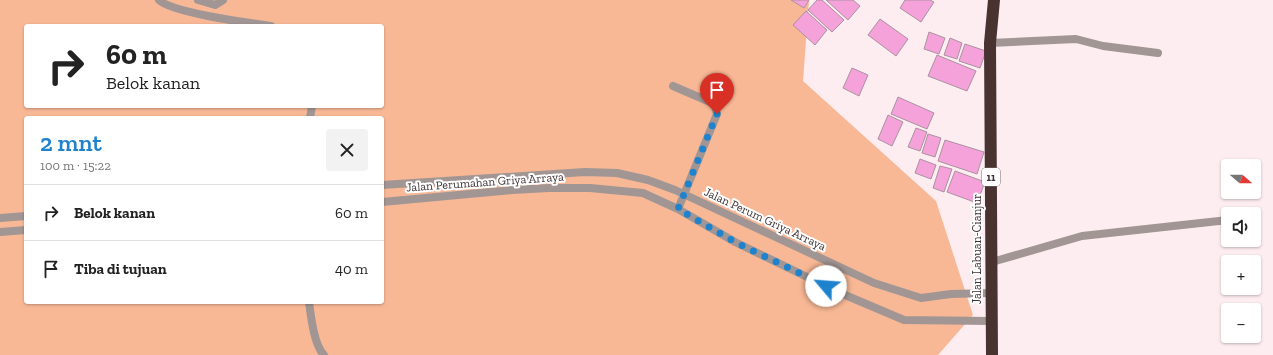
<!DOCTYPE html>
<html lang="id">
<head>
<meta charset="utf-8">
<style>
	:root { --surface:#fff; --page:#f2f2f2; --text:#222; --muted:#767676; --line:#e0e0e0; --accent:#1f82cd }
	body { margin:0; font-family:"Zilla Slab",serif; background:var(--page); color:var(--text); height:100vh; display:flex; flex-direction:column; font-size:15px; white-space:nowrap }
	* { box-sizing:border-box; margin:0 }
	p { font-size:13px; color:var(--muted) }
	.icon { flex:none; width:22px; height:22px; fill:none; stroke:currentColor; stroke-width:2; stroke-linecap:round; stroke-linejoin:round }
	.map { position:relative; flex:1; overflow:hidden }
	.panel { position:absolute; left:24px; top:116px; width:360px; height:188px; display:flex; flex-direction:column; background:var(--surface); border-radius:4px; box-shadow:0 1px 3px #0004 }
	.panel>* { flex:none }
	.guide { position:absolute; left:24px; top:24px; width:360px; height:84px; border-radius:4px; box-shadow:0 1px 3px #0004; background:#fff; color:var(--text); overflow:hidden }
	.needle { width:26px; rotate:110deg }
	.tools { position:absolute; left:1221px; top:159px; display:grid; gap:8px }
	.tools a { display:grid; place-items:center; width:40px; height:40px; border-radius:4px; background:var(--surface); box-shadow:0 1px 3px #0004; font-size:20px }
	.pin { position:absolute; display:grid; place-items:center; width:34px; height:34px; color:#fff; margin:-41px -17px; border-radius:50% 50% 50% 0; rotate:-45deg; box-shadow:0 0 4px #0007 }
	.pin .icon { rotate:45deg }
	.me { position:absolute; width:44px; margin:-22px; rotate:297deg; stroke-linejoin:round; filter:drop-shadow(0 0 3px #0008) }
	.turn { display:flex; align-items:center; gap:14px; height:84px; padding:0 16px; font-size:18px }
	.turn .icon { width:52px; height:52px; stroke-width:2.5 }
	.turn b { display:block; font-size:28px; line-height:34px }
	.round { display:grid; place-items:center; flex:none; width:42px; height:42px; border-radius:4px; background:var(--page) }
	.overview { display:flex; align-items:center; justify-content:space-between; height:68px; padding:0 16px }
	h1 { font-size:24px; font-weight:600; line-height:30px; color:var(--accent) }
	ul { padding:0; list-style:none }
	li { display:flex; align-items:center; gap:12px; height:56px; padding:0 16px; border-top:1px solid var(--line) }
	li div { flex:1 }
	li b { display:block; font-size:15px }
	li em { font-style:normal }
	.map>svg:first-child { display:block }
	.green { fill:#f8b895; fill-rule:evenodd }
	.building { fill:#f6a2da; stroke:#a992a0 }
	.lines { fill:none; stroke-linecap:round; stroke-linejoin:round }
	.street { stroke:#a29694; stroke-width:8 }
	.highway { stroke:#493330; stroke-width:12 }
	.route { stroke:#1f82cd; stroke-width:7; stroke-dasharray:0 12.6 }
	.labels { text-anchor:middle; stroke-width:4; stroke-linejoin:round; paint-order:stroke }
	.shield { fill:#fff; stroke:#766f71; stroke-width:1 }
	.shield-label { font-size:11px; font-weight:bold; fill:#3c3134 }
	.street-label { font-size:12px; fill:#3c3134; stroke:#fff }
</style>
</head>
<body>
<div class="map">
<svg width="1273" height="355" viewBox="0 0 1273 355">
	<rect width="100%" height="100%" fill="#feedf0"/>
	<path class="green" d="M 0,0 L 809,0 L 803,81 L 936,201 L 973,315 L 938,355 L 0,355 ZM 26,26 L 382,26 L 382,106 L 26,106 ZM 26,118 L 382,118 L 382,302 L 26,302 Z"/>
	<path class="building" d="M 791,0 L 809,0 L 804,8 Z
		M 817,0 L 822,0 L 844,20 L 832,32 L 808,10 Z
		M 826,0 L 853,0 L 860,6 L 848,20 Z
		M 905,0 L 930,0 L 934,2 L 921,22 L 900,8 Z
		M 806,11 L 827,30 L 815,45 L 793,25 Z
		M 880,19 L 908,39 L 896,56 L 868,35 Z
		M 929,32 L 945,38 L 939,54 L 924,49 Z
		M 950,38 L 962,43 L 957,59 L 944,55 Z
		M 965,44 L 986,51 L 980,68 L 959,61 Z
		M 937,55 L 976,71 L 967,91 L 928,76 Z
		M 852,68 L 868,75 L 859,96 L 843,88 Z
		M 898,97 L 934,113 L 927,129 L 891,114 Z
		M 888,115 L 903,122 L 892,146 L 878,139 Z
		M 916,128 L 927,132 L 920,151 L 908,147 Z
		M 928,134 L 941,138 L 935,157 L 922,153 Z
		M 945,140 L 984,152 L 977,174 L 938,161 Z
		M 920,159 L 936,165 L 931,179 L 915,173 Z
		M 940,166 L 952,169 L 944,192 L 933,188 Z
		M 955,171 L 985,182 L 977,203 L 947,192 Z"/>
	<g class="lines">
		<path class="street" d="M 159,0 C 172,13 250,23 271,26
			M 198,0 L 215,5 L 223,0
			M 990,43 L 1076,39 L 1103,46 L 1158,53
			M 673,86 L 710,102 L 715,106 L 717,114 L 678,209
			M 310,118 L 312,106
			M 382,185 L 585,172 L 617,173 L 648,180 L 675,190 L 874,283 L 921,298 L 951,294 L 991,293
			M 382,202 L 512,190 L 549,188 L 590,188 L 643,193 L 678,209 L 735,242 L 838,292 L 904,320 L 991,321
			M 0,218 L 26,216
			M 0,232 L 26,230
			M 992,262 L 1082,236 L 1228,220
			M 309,302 C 311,317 314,345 324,355"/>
		<path class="highway" d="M 992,355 L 990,43 L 994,0"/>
	</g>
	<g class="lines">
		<path class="route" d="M 717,114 L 678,209 L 735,242 L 826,286"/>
	</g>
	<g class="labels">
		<rect class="shield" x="982" y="168" width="18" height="18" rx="3"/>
		<g class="shield-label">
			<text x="991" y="181">11</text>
		</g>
		<g class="street-label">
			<text transform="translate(485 182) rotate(-4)" y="4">Jalan Perumahan Griya Arraya</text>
			<text transform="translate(765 219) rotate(25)" y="4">Jalan Perum Griya Arraya</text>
			<text transform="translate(977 249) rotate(-90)" y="4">Jalan Labuan-Cianjur</text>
		</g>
	</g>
</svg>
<div class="tools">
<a><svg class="needle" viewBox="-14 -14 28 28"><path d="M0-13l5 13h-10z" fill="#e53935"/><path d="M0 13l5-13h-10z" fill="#767676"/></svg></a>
<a><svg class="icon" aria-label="sound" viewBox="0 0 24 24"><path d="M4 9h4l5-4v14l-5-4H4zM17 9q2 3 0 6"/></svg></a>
<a>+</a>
<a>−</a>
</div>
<div class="pin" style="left:717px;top:114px;background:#d93025"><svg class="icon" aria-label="arrive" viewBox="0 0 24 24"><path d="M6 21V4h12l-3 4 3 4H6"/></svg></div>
<svg class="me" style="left:826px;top:286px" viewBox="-20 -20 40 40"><circle r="19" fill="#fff"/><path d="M0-13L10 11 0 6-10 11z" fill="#1f82cd"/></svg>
<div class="guide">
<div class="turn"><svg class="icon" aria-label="right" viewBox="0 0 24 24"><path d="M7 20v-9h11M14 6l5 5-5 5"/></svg><div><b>60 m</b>Belok kanan</div></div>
</div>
<section class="panel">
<div class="overview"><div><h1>2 mnt</h1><p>100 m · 15:22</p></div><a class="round"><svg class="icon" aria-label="close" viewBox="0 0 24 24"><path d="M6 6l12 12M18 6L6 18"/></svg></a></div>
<ul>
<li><svg class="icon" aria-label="right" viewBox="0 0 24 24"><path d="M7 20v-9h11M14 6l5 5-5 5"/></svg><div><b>Belok kanan</b></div><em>60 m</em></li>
<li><svg class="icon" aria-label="arrive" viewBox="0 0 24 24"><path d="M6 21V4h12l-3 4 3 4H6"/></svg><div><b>Tiba di tujuan</b></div><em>40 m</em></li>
</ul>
</section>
</div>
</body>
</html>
